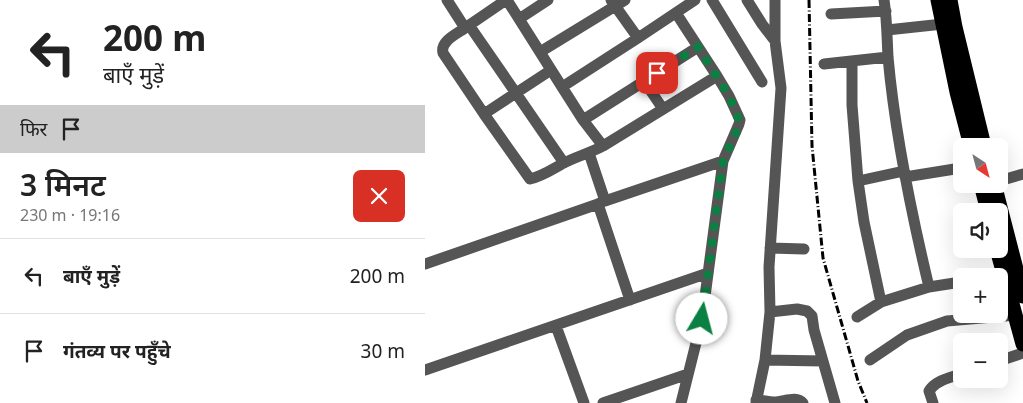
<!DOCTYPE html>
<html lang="hi">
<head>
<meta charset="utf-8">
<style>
	:root { --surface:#fff; --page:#f2f2f2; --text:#222; --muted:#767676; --line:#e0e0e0 }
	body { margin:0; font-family:"Noto Sans","Noto Sans Devanagari",sans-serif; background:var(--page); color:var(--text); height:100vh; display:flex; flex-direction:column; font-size:19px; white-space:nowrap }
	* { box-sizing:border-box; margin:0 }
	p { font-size:16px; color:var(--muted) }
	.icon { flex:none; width:28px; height:28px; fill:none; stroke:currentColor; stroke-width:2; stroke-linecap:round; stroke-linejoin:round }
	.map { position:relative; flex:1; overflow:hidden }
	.details { display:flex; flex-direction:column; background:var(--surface); width:425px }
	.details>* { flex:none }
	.banner { background:#fff; color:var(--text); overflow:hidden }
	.needle { width:32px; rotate:144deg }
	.buttons { position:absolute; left:528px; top:138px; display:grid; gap:10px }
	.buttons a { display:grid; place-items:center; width:55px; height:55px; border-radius:8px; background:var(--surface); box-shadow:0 5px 20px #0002; font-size:25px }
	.pin { position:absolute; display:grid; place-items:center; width:42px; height:42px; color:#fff; margin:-21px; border-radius:10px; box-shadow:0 2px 8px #0006 }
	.me { position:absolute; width:55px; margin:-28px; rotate:8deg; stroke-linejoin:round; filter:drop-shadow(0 0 4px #0008) }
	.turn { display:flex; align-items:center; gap:18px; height:105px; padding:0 20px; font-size:22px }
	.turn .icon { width:65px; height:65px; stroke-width:2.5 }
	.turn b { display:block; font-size:35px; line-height:42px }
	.then { display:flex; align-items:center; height:48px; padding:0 20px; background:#0003; gap:10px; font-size:19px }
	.round { display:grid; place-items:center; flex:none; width:52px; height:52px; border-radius:8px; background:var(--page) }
	.head { display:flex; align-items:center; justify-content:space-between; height:85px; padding:0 20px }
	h1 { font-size:30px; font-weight:600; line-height:38px }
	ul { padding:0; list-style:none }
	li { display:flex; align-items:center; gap:15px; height:75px; padding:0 20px; border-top:1px solid var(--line) }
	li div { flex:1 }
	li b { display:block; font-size:19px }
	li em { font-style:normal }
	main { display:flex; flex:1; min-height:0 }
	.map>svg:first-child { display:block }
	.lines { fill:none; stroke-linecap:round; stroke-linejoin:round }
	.minor { stroke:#555; stroke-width:11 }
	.highway { stroke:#000; stroke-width:15 }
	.rail { stroke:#000; stroke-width:3; stroke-dasharray:8 2.5 1 2.5; stroke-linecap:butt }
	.route { stroke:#0b8043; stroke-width:9; stroke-dasharray:0 16.2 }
</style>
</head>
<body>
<main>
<section class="details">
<div class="banner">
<div class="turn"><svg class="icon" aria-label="left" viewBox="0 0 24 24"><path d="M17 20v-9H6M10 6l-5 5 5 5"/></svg><div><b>200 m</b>बाएँ मुड़ें</div></div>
<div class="then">फिर<svg class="icon" aria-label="arrive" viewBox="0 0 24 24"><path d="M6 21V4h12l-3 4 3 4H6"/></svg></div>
</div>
<div class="head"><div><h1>3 मिनट</h1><p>230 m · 19:16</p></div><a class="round" style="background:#d93025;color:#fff"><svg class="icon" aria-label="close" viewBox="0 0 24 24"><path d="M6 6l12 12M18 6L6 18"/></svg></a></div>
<ul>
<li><svg class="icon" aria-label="left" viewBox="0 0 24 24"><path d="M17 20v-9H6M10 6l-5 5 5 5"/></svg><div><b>बाएँ मुड़ें</b></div><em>200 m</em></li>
<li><svg class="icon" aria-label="arrive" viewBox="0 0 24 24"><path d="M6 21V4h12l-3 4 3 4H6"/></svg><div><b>गंतव्य पर पहुँचे</b></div><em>30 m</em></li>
</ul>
</section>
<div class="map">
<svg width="598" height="403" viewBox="0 0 598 403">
	<rect width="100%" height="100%" fill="#fff"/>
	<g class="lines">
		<path class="minor" d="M 22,0 L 40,28 L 81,0
			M 82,0 L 137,87 L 213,38 L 270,0
			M 186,0 L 213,38
			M 287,0 L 337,82
			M 322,0 L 337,24 L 350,41 L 356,88 L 344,267 L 345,312
			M 350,0 L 350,41
			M 459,0 C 462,19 462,38 463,57 C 470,135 486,212 504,287
			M 251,13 L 292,76
			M 406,14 L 461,11
			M 94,19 L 123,0
			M 44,25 L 139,163
			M 40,28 C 32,34 15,41 18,53 L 59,114 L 105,179 C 118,176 126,170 137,164 C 150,157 165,153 178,146 L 292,76 L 304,96 L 315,120 L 314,124 L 298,161 L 277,319 L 256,403
			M 462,30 L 518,24
			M 115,52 L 200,0
			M 427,61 L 427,105 L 433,181
			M 399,64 L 463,57
			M 219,81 L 238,109
			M 137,87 L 158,120 L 178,146
			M 59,114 L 126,70
			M 158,120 L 273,47
			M 164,153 L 180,201 L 298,161
			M 480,177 L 536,168
			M 574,181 L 598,174
			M 179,201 L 173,204 L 205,300
			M 345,248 L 379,249
			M 0,264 L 173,204
			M 565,276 L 579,274
			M 456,302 L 439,222 L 433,181 L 479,171
			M 432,317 L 456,302 L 504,287 L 536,282
			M 131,326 L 159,403
			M 340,360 L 398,361
			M 445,360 L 482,335 L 522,321 L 591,315
			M 574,361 L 598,353
			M 0,370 L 283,273
			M 331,400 C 337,400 343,402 349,402 C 359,402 371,395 378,403
			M 178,403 L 263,374
			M 331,403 L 340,360 L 345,312 L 372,309 L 382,311 L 387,316 L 389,330 L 410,403
			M 508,403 L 504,391 C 511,380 525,378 536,374"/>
		<path class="highway" d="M 513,0 L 532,92 L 546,146
			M 525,0 L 530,27 L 559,146
			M 556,184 L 563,211
			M 569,184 L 598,296
			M 572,249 L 598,344"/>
		<path class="rail" d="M 384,0 L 387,146 L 398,258 L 433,381 L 442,403"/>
	</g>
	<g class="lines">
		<path class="route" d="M 232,73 L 273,47 L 304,96 L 314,120 L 311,133 L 298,161 L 277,319"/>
	</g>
</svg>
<div class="buttons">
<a><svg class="needle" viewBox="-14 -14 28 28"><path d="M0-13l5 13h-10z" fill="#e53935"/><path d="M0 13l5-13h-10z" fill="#767676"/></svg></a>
<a><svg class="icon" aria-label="sound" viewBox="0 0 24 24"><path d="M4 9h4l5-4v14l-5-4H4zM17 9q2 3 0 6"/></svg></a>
<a>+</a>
<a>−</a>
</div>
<div class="pin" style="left:232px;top:73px;background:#d93025"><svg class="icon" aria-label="arrive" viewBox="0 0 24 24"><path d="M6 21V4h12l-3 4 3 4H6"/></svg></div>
<svg class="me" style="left:277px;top:319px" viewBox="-20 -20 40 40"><circle r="19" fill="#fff"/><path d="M0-13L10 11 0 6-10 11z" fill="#0b8043"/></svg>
</div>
</main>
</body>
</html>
